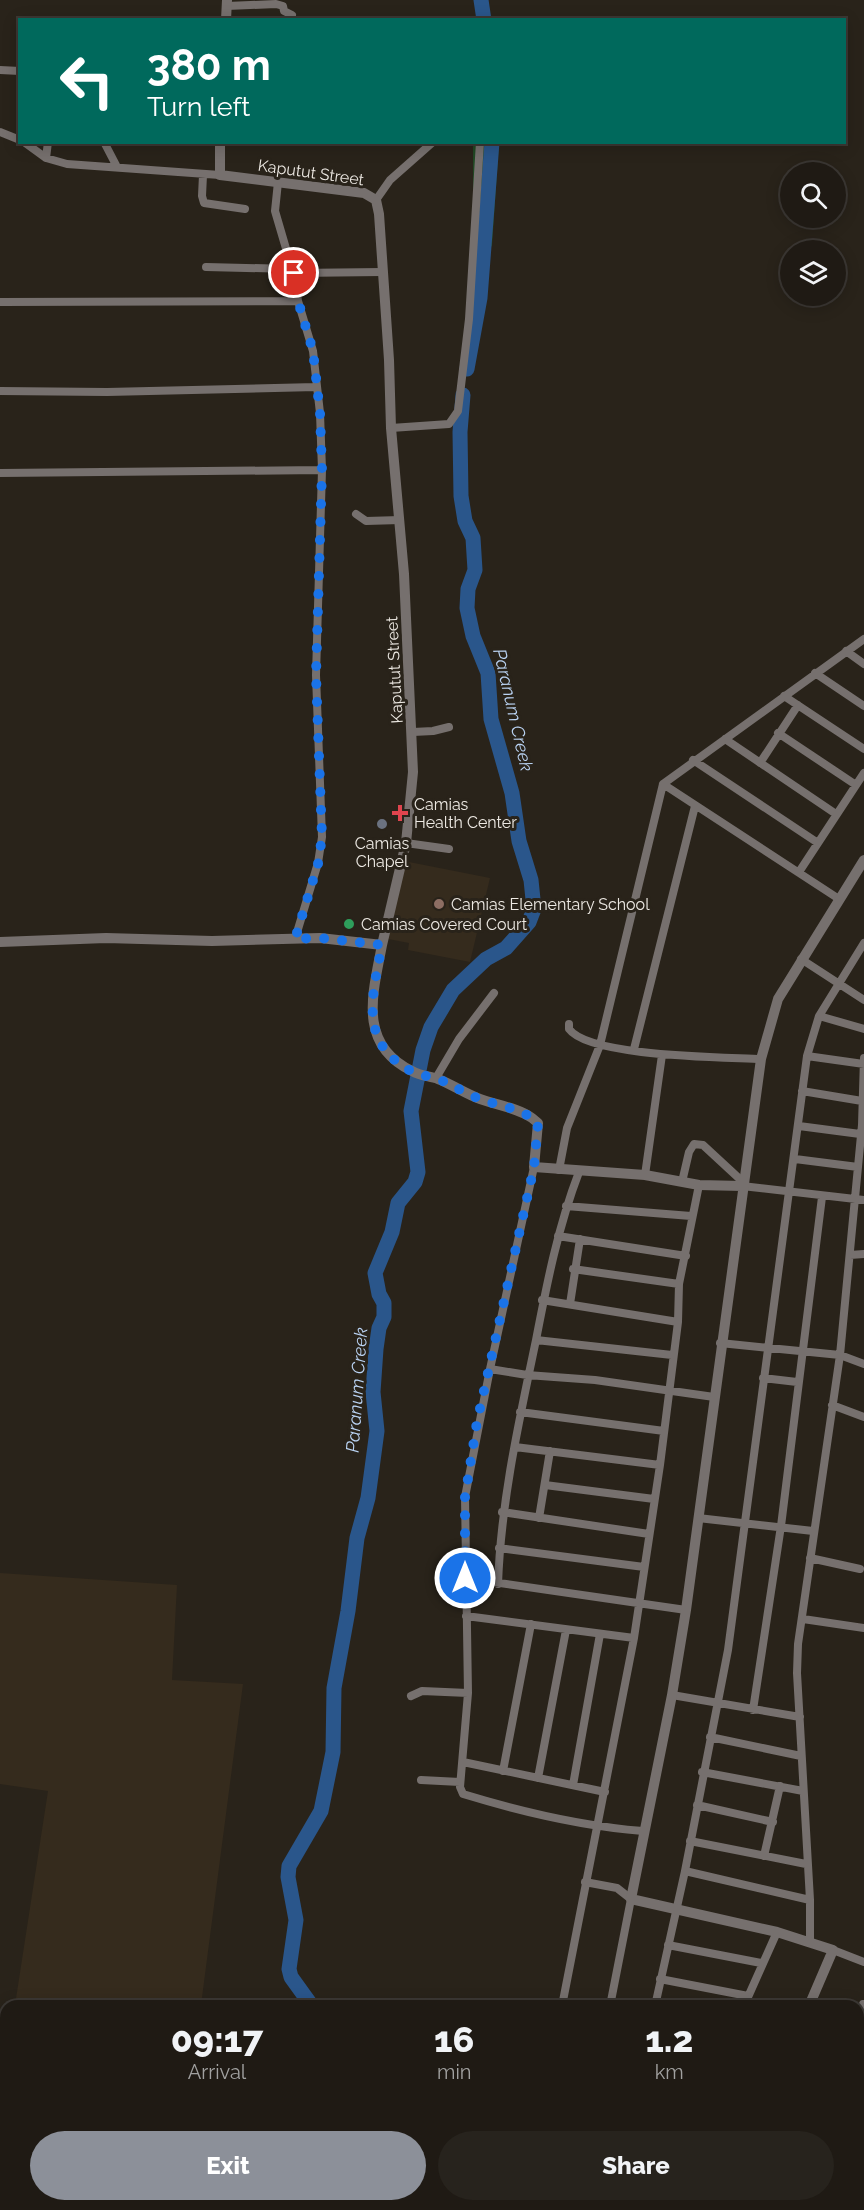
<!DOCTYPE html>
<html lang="en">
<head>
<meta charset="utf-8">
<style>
	:root { --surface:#1f1a14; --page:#27231d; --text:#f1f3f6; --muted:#a1a1a0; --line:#3c3834; --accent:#8c9099 }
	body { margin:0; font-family:Raleway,sans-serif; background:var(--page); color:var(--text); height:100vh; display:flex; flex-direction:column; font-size:22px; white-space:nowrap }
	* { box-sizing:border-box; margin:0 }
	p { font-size:20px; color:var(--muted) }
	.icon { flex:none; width:33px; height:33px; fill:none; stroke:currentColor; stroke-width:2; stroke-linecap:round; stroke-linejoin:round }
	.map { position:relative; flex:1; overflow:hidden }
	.sheet { position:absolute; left:0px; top:2000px; width:864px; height:212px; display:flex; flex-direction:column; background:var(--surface); border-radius:18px 18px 0 0; box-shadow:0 3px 15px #0003,0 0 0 2px var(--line) }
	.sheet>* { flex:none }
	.guide { position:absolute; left:18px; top:18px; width:828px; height:126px; border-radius:0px; box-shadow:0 3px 15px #0003,0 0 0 2px var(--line); background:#00695c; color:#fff; overflow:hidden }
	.fabs { position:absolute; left:780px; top:162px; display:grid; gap:12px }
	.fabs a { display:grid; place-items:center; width:66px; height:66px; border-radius:50%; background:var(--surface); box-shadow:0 3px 15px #0003,0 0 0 2px var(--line); font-size:30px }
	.pin { position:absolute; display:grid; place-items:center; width:51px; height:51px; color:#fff; margin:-26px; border:3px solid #fff; border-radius:50%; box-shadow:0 2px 6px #0007 }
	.me { position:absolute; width:66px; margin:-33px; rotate:0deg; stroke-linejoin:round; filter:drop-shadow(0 0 4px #0008) }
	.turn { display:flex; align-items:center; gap:21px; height:126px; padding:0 30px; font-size:27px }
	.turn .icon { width:78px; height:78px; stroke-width:2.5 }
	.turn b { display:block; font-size:42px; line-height:51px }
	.eta { display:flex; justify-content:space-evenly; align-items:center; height:102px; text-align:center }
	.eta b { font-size:36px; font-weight:800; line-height:42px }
	.cta { display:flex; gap:12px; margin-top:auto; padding:12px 30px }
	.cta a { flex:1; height:69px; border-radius:36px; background:var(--accent); color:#fff; font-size:24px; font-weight:800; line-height:69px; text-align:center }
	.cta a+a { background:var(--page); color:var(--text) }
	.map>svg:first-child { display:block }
	.built { fill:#352b1d }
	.green { fill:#204723 }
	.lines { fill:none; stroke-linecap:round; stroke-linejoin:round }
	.river { stroke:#2a568b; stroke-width:15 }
	.minor { stroke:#76706e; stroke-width:8 }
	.tertiary { stroke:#76706e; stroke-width:10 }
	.route { stroke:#1a73e8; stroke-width:10; stroke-dasharray:0 18 }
	.health-dot { fill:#e0444e; stroke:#29231a; stroke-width:2 }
	.worship-dot { fill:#6b7280; stroke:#29231a; stroke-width:2 }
	.education-dot { fill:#8d6e63; stroke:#29231a; stroke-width:2 }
	.leisure-dot { fill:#2e9e5b; stroke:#29231a; stroke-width:2 }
	.labels { text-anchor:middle; stroke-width:6; stroke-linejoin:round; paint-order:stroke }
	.street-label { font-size:16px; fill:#ede9e3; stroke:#29231a }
	.poi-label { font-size:16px; fill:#ede9e3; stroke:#29231a; text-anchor:start }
	.water-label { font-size:18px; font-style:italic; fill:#bad3f3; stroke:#29231a }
</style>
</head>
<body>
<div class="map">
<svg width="864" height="2210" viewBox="0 0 864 2210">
	<rect width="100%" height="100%" fill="#29231a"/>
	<path class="built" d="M 404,861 L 490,878 L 470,962 L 408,950 L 409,943 L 388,939 Z
		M 0,1573 L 177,1585 L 172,1680 L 243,1684 L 201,2005 L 15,2005 L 48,1791 L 0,1784 Z"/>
	<path class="green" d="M 473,143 L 499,143 L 492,246 L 473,256 Z"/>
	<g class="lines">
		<path class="river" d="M 481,0 L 484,20
			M 467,369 L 480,298 L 492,142
			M 308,2006 L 309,2002 L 291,1977 L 289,1969 L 296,1920 L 288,1877 L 289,1866 L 321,1811 L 333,1752 L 334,1688 L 348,1611 L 357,1538 L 368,1498 L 377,1431 L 373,1392 L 376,1349 L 379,1328 L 384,1317 L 384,1303 L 379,1294 L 375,1273 L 392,1232 L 398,1203 L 415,1182 L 418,1172 L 411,1111 L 423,1050 L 431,1027 L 453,990 L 486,959 L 506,948 L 529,922 L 534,909 L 531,880 L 519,841 L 512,793 L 491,719 L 488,673 L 473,636 L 467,608 L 468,589 L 475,570 L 473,538 L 465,521 L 461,496 L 460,432 L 463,395
			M 327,2205 L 331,2210"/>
		<path class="minor" d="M 227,6 L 276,4 L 283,6 L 284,11 L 292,15
			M 0,70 L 20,71
			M 0,132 L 20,140
			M 24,142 L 46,158 L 67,164 L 220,175
			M 104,142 L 116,165
			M 46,158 L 48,142
			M 203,175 L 202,196 L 204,203 L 245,209
			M 376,200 L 390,180 L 433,142
			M 206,267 L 292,269 L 275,211 L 278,182
			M 0,302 L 298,301 L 294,273 L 382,272
			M 0,391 L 107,392 L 316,387
			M 391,428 L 449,424 L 458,411 L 469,319 L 480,142
			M 0,473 L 322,470
			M 356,514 L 366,521 L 400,520
			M 846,651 L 864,664
			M 815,673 L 864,706
			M 784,696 L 864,749
			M 413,732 L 433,731 L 449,727
			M 778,733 L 856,785
			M 725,739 L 836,814
			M 693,760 L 818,843
			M 760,763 L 798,705
			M 663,784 L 839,899
			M 406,843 L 449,849
			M 799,872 L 864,773
			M 295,939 L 318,863 L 322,837 L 316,675 L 322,470 L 320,413 L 313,351 L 298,301
			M 801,959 L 864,1000
			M 819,1016 L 864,1029
			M 569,1024 L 569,1029 C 589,1057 725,1057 761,1059
			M 634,1049 L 695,806
			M 807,1056 L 864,1064
			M 436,1078 L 459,1039 L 494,993
			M 802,1091 L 862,1101
			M 799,1126 L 860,1134
			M 795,1159 L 858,1167
			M 534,1167 L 490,1369 L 527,1375 L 595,1380 L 714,1397
			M 559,1170 L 567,1128 L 600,1045 L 663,784 L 864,639
			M 645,1175 L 662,1055
			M 682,1182 L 689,1152 L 694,1144 L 703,1145 L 743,1182
			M 742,1186 L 864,1200
			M 566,1206 L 691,1216
			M 558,1236 L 686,1256
			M 850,1255 L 864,1254
			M 573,1269 L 679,1284
			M 542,1300 L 678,1322
			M 570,1304 L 580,1239
			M 536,1340 L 672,1355
			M 720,1343 L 840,1355 L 864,1364
			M 490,1369 L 465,1497 L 468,1693 L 460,1787 L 463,1794 C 522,1812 582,1826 643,1831
			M 763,1378 L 797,1382
			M 832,1405 L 864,1417
			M 520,1412 L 664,1431
			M 515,1447 L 660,1465
			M 545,1485 L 654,1499
			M 502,1512 L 649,1534
			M 539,1518 L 550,1451
			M 698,1518 L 813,1531
			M 499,1548 L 644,1567
			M 810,1558 L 860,1569
			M 465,1578 L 686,1610
			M 498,1584 C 501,1501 519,1421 536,1340 C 547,1283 558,1227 579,1172
			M 466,1616 L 634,1638
			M 803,1619 L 864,1628
			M 672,1695 L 800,1717
			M 411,1696 L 422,1691 L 468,1693
			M 753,1710 L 781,1526 L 822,1197
			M 710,1737 L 801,1756
			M 463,1762 L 605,1792
			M 503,1771 L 531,1624
			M 702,1772 L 803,1791
			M 538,1778 L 566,1630
			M 421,1780 L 460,1782
			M 573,1785 L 600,1634
			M 697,1805 L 773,1822
			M 690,1841 L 806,1864
			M 764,1856 L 780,1786
			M 685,1871 L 810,1900
			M 585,1882 L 617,1888 L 631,1899 L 610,2006
			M 810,1942 L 810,1900 L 797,1673 L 798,1644 L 840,1355 L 862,1125 L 864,1058
			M 668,1945 L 761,1963
			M 833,1950 L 864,1962
			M 660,1979 L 748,1996
			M 562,2006 L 634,1638 L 660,1465 L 678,1322 L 679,1284 L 699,1185
			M 655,2006 L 685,1871 L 728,1650 L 807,1056 L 819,1016 L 864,943
			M 744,2006 L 777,1932
			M 858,2024 L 863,2004
			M 858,2057 L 864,2057
			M 0,2083 L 6,2103 L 2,2210
			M 858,2187 L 864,2182
			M 832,2210 L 838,2205"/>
		<path class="tertiary" d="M 226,20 L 227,0
			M 0,942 L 106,938 L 212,941 L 320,938 L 382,945 L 406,843 L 413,772 L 404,574 L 391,428 L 389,360 L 379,214 L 376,200 L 364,193 L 220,175 L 220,142
			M 382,945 C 373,993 357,1044 412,1071 C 420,1076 430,1076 438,1079 C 453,1085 466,1094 480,1099 C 497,1105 518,1108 532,1118 L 538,1123 L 534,1167 L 645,1175 L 699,1185 L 742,1186
			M 809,2006 L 833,1950 L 777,1932 L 631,1899 L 672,1695 L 686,1610 L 761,1059 L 778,999 L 864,860
			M 635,2210 L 639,2205"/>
	</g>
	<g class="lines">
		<path class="route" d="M 294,273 L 298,301 L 313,351 L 320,413 L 322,470 L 316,675 L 322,837 L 318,864 L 295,939 L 320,938 L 382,945 C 373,994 357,1042 411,1071 C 420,1076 429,1076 438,1079 C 453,1085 467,1095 483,1100 C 502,1107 524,1109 538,1123 L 534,1167 L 477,1422 L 465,1497 L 465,1578"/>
	</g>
	<path class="health-dot" d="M397 804h6v6h6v6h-6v6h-6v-6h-6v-6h6z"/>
	<circle class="worship-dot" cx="382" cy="824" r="6"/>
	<circle class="education-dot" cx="439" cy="904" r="6"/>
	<circle class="leisure-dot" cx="349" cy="924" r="6"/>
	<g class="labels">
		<g class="street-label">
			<text transform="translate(311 172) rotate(8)" y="6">Kaputut Street</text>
			<text transform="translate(394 670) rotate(-93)" y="6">Kaputut Street</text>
		</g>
		<g class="poi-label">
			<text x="414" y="810">Camias<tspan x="414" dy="18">Health Center</tspan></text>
			<text x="382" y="849" text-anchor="middle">Camias<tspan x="382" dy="18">Chapel</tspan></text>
			<text x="451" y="910">Camias Elementary School</text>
			<text x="361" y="930">Camias Covered Court</text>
		</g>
		<g class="water-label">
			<text transform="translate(513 710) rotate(77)" y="6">Paranum Creek</text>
			<text transform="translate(357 1390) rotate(-86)" y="6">Paranum Creek</text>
		</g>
	</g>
</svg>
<div class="fabs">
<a><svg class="icon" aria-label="search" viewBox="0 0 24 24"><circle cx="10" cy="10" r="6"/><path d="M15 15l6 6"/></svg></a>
<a><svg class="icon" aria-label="layers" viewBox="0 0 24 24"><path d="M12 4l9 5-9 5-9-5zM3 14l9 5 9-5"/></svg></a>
</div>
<div class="pin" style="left:294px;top:273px;background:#d93025"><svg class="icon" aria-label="arrive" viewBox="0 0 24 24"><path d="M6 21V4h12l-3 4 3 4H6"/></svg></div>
<svg class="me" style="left:465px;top:1578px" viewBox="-20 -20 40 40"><circle r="17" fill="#1a73e8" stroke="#fff" stroke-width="3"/><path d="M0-11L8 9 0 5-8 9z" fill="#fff"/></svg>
<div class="guide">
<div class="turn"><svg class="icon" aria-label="left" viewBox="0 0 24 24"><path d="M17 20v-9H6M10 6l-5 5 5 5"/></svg><div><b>380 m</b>Turn left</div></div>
</div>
<section class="sheet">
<div class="eta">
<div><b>09:17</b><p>Arrival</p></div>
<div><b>16</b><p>min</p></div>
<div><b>1.2</b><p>km</p></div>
</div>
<div class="cta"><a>Exit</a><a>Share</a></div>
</section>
</div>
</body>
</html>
